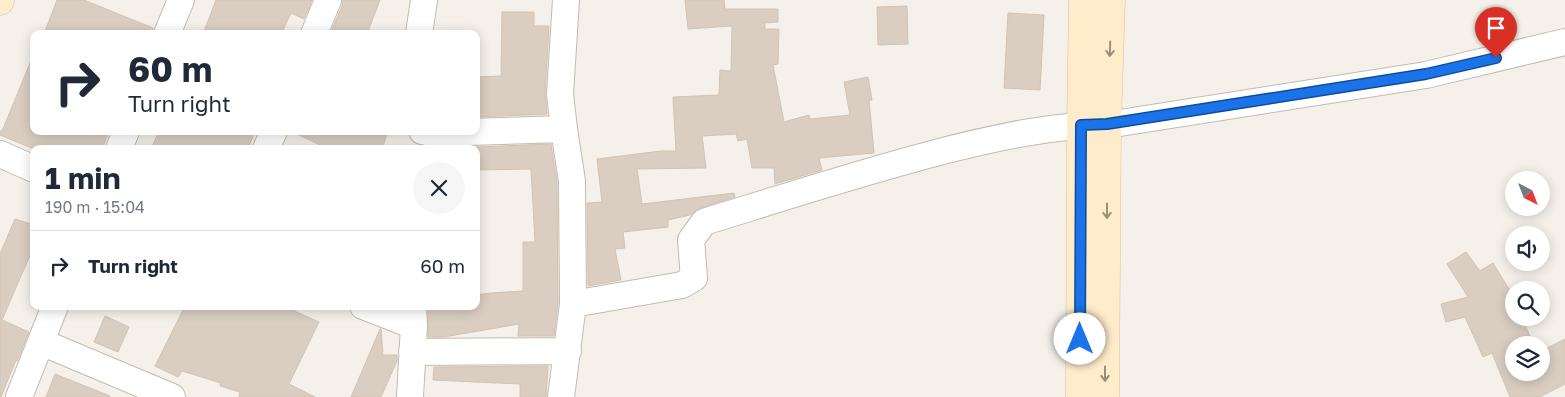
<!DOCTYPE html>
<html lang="en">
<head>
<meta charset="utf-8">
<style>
	:root { --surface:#fff; --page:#f6f6f7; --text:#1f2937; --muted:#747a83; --line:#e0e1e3 }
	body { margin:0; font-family:"Golos Text",sans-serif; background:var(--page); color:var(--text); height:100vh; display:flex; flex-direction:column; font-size:19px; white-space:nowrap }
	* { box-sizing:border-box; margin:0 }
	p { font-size:16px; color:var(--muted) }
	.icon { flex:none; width:28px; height:28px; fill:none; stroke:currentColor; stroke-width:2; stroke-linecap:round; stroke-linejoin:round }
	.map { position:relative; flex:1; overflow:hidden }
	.side { position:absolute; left:30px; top:145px; width:450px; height:165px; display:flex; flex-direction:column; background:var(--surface); border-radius:10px; box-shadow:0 2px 12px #0003 }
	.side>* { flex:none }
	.hud { position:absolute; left:30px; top:30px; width:450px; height:105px; border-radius:10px; box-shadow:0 2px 12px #0003; background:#fff; color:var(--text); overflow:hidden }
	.needle { width:32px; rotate:138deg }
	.controls { position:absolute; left:1505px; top:171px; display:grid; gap:10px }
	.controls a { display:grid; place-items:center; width:45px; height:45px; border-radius:50%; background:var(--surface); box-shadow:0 2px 12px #0003; font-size:25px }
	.pin { position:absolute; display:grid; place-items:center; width:42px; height:42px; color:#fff; margin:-51px -21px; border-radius:50% 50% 50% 0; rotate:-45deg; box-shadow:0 0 5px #0007 }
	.pin .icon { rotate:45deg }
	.me { position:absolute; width:55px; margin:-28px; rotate:0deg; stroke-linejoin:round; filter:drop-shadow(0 0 4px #0008) }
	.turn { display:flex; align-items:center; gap:18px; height:105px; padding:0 15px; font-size:22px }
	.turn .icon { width:65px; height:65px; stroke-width:2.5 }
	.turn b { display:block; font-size:35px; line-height:42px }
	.round { display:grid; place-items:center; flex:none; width:52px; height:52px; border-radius:26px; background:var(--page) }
	.summary { display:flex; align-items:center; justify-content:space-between; height:85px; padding:0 15px }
	h1 { font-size:30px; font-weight:700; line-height:38px }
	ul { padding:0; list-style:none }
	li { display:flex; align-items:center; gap:15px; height:70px; padding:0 15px; border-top:1px solid var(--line) }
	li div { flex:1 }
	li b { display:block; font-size:19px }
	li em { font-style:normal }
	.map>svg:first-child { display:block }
	.building { fill:#dacec2; stroke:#d3c2b2 }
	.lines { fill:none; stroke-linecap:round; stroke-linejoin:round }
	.street-casing { stroke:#c4baaf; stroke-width:28 }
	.secondary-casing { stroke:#d9c19c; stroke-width:29 }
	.street { stroke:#fff; stroke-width:26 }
	.secondary { stroke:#ffeccb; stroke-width:28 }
	.oneway { stroke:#9b8e7a }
	.route-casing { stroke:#114b97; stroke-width:12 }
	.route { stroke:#1a73e8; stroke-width:9 }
</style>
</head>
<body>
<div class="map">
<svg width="1565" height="397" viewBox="0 0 1565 397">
	<rect width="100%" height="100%" fill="#f5f1ea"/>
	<path class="building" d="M 57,0 L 84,0 L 153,28 L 152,34 L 44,34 Z
		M 216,0 L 312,0 L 304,19 L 291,13 L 281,34 L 203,34 Z
		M 343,0 L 380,0 L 367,34 L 335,34 L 331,32 L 342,6 Z
		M 685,0 L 724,0 L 725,9 L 778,9 L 778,22 L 765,23 L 765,29 L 779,29 L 778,64 L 773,65 L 784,122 L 809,115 L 810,119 L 850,115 L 844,82 L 868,77 L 872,100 L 869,100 L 874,153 L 819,158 L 822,170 L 775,184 L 774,168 L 752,168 L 747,139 L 738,141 L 736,134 L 702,136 L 706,168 L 637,169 L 642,204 L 734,193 L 735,197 L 700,208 L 690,215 L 668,220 L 668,227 L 623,232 L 625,248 L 615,249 L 621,280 L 588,286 L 587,203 L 602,202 L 597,159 L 661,151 L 676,151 L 673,97 L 719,95 L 720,70 L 731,71 L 732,26 L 688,29 Z
		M 907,6 L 908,44 L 878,45 L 877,7 Z
		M 502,12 L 534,12 L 534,26 L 549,26 L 545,93 L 547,114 L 476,117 L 476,77 L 501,76 Z
		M 1008,13 L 1044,15 L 1040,90 L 1004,88 Z
		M 33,56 L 34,131 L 109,131 L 102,149 L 34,149 L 0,135 L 0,131 L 2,131 Z
		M 159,131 L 255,131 L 248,149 L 151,149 Z
		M 290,131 L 388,131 L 382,149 L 329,149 Z
		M 551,144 L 557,182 L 558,303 L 554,336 L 518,336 L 519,324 L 444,337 L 428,337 L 428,306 L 476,306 L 476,295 L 490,293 L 523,291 L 523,242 L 535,242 L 531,169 L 478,170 L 478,149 L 476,149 L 476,147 Z
		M 15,219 L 34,225 L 34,246 L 2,320 L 29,332 L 17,361 L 16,360 L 1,397 L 0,397 L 0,254 Z
		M 1466,252 L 1480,271 L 1493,263 L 1509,289 L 1514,300 L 1514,318 L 1522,318 L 1534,345 L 1514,345 L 1514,372 L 1541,372 L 1541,351 L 1565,339 L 1565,384 L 1540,397 L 1510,397 L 1492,353 L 1483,357 L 1465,317 L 1446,322 L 1441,304 L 1468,297 L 1447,264 Z
		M 185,306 L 283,306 L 319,322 L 289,384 L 315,397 L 239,397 L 240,392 L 220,386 L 221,383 L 182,371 L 178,377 L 155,366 Z
		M 105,316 L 129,327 L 118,352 L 94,342 Z
		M 380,329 L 381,329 L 383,355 L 397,355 L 397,361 L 381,397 L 351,397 Z
		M 548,366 L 546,397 L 520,397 L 520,384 L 433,380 L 434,367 Z
		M 55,374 L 110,396 L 110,397 L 46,397 Z"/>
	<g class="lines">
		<defs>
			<path id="street" d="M 167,34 L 181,0
				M 314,34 L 328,0
				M 419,34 L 424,0
				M 422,131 L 432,133 L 564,129
				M 119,149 L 126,131
				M 266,149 L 274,131
				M 0,154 L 34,169
				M 573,304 L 682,285 L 694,278 L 691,240 L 704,222 C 785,197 865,171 947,150 C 999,137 1053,125 1107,125 L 1426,75 L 1565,42
				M 363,306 L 414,326
				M 41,342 L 172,397
				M 412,352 L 568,351
				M 19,397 L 55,306
				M 410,397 L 414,326 L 413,306
				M 561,397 L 573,304 L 572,181 L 564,129 L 560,94 L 566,0"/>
			<path id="secondary" d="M 0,1 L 0,0
				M 1080,397 L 1081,125 L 1083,0
				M 1105,397 L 1107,125 L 1111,0"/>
		</defs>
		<use href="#street" class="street-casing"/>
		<use href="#secondary" class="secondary-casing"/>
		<use href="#street" class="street"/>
		<use href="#secondary" class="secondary"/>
	</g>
	<defs><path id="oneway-shaft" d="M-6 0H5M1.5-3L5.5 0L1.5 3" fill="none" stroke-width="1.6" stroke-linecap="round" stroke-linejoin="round" transform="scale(1.25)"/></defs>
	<g class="oneway">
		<use href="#oneway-shaft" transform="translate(1110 49) rotate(92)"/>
		<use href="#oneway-shaft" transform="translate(1107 211) rotate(90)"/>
		<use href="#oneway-shaft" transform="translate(1105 374) rotate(90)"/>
	</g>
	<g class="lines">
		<defs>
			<path id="route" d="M 1080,339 L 1081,125 L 1107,124 L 1426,74 L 1496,58"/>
		</defs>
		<use href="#route" class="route-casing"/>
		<use href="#route" class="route"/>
	</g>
</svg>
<div class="controls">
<a><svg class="needle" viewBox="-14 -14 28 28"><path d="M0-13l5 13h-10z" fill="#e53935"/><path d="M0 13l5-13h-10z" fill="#747a83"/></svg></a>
<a><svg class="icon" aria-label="sound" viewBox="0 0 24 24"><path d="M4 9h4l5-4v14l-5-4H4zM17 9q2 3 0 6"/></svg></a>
<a><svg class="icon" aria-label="search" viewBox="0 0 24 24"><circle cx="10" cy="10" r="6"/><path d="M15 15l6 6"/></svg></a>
<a><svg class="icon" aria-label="layers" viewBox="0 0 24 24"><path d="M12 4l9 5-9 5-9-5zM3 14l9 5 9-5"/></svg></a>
</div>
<div class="pin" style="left:1496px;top:58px;background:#d93025"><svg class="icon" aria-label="arrive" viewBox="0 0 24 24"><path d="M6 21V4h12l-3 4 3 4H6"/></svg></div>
<svg class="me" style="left:1080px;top:339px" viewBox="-20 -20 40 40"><circle r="19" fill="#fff"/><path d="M0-13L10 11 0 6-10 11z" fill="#1a73e8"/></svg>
<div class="hud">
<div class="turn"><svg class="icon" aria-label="right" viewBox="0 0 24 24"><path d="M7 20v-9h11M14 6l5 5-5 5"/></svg><div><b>60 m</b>Turn right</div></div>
</div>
<section class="side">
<div class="summary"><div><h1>1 min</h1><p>190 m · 15:04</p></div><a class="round"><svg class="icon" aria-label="close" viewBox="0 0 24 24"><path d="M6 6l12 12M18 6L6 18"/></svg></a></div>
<ul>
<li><svg class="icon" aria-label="right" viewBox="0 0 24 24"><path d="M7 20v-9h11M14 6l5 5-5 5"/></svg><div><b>Turn right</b></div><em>60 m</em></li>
</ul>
</section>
</div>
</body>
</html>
